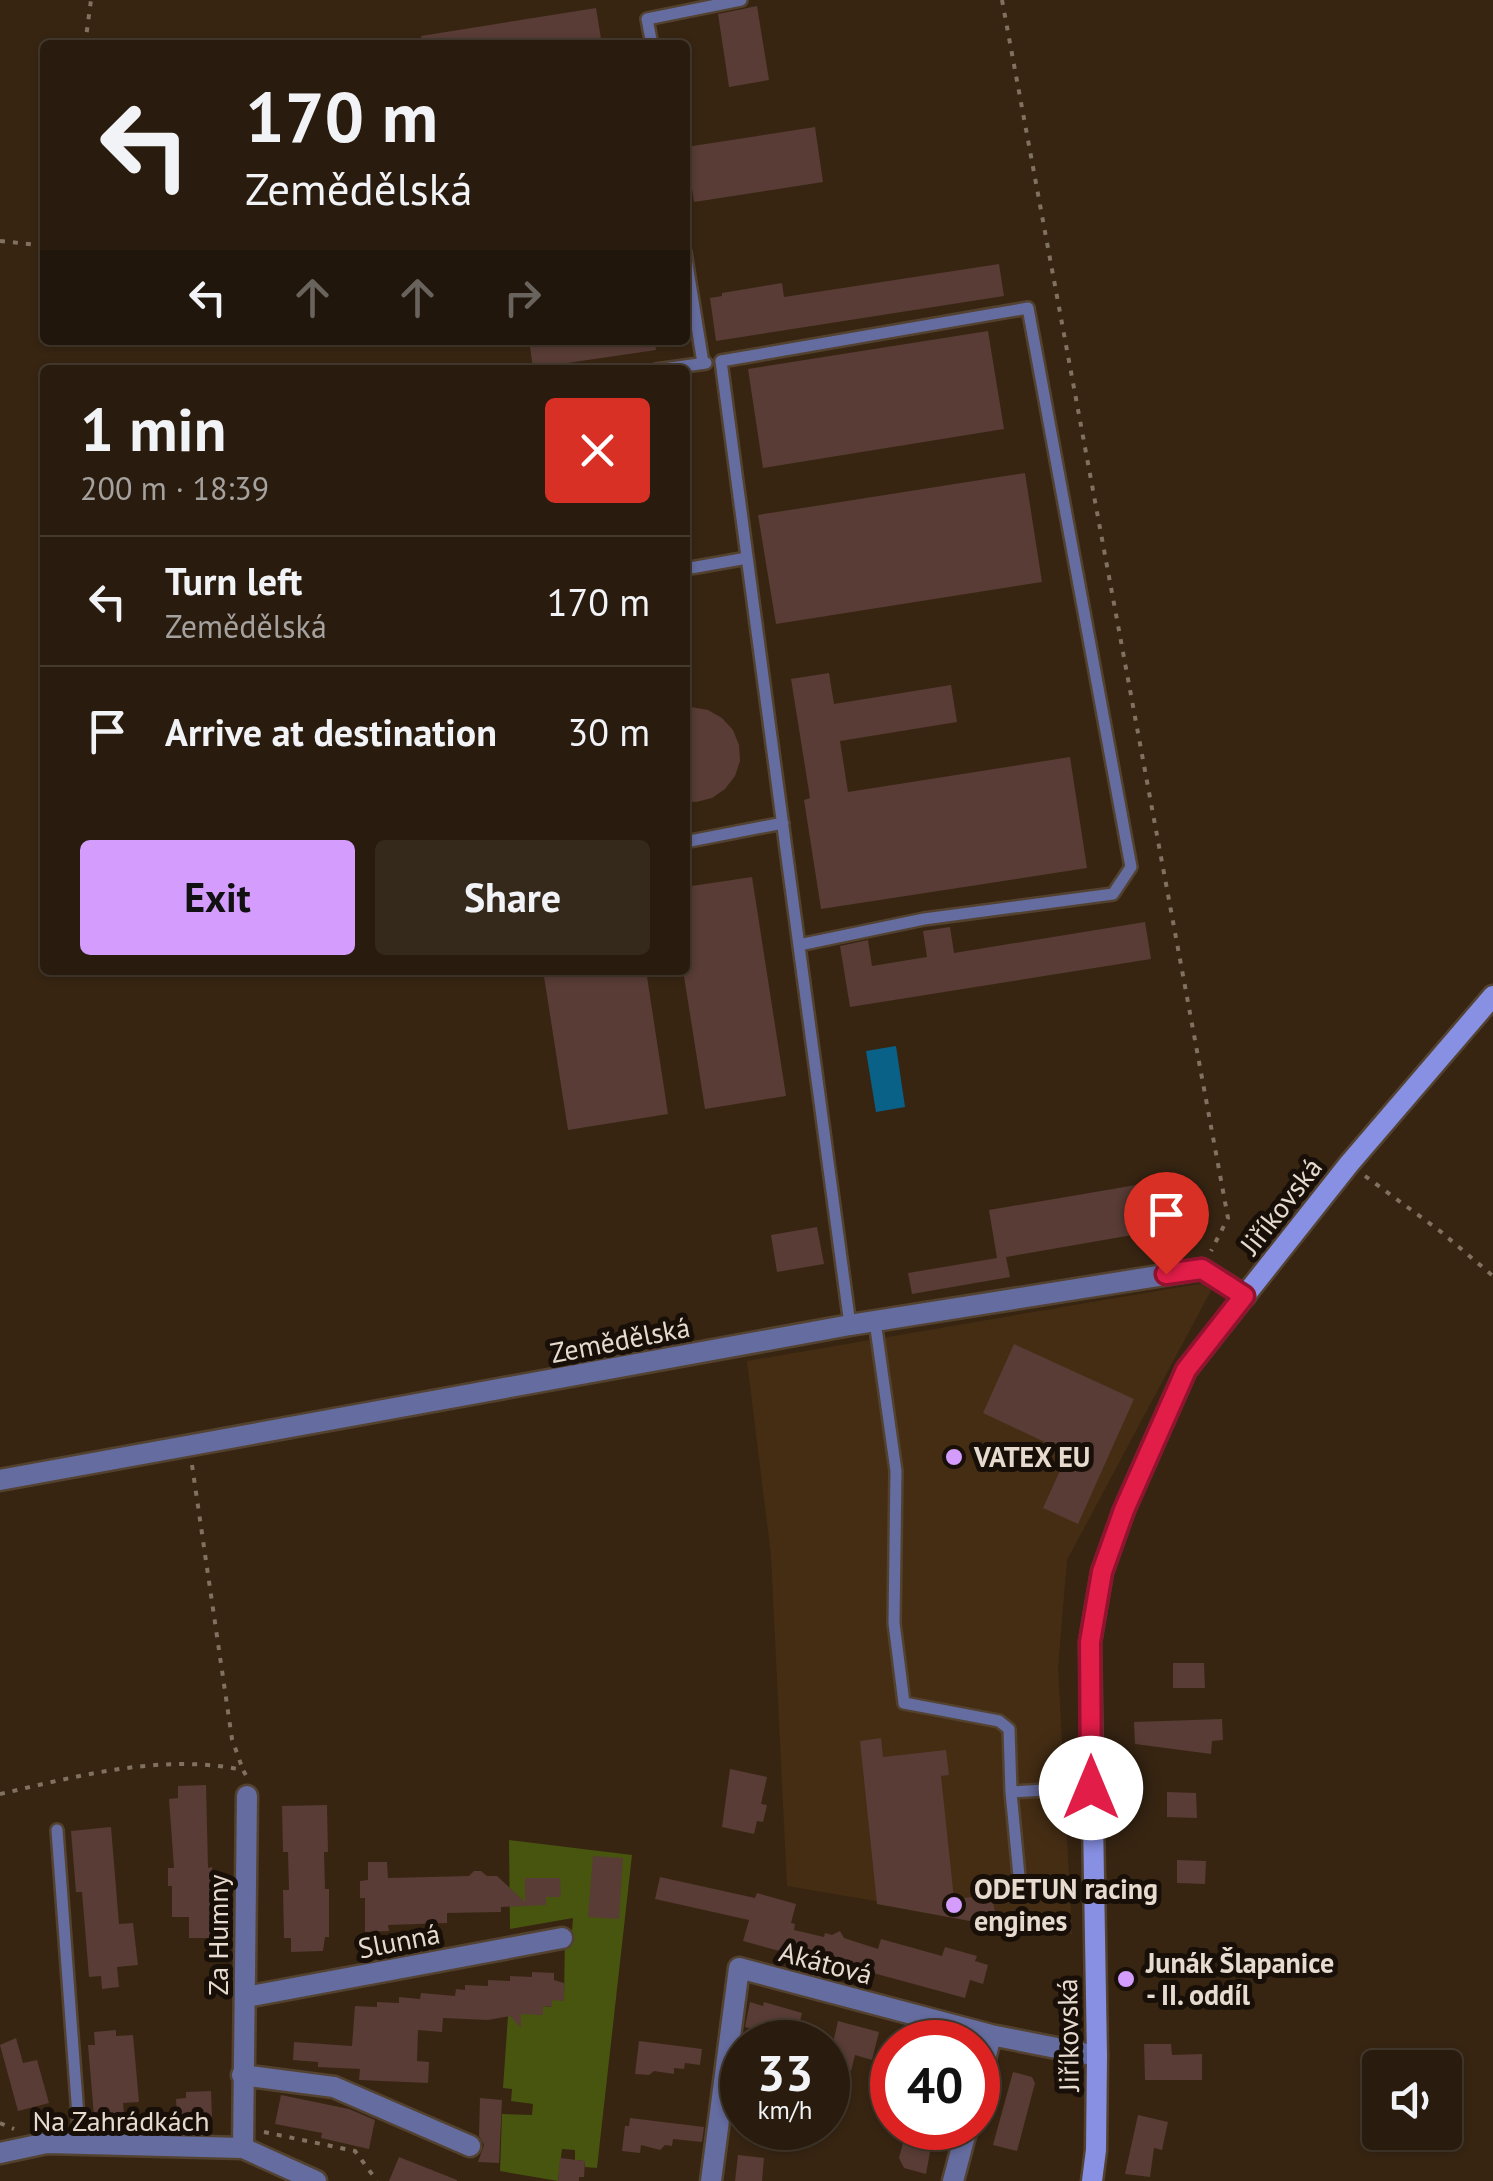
<!DOCTYPE html>
<html lang="en">
<head>
<meta charset="utf-8">
<style>
	:root { --surface:#291c0e; --page:#35291c; --text:#f1f3f6; --muted:#a5a19e; --line:#453a2e; --accent:#d39cfd }
	body { margin:0; font-family:"PT Sans",sans-serif; background:var(--page); color:var(--text); height:100vh; display:flex; flex-direction:column; font-size:38px; white-space:nowrap }
	* { box-sizing:border-box; margin:0 }
	p { font-size:32px; color:var(--muted) }
	.icon { flex:none; width:55px; height:55px; fill:none; stroke:currentColor; stroke-width:2; stroke-linecap:round; stroke-linejoin:round }
	.map { position:relative; flex:1; overflow:hidden }
	.side { position:absolute; left:40px; top:365px; width:650px; height:610px; display:flex; flex-direction:column; background:var(--surface); border-radius:10px; box-shadow:0 2px 8px #0004,0 0 0 2px var(--line) }
	.side>* { flex:none }
	.banner { position:absolute; left:40px; top:40px; width:650px; height:305px; border-radius:10px; box-shadow:0 2px 8px #0004,0 0 0 2px var(--line); background:#291c0e; color:var(--text); overflow:hidden }
	.controls { position:absolute; left:1362px; top:2050px; display:grid; gap:20px }
	.controls a { display:grid; place-items:center; width:100px; height:100px; border-radius:10px; background:var(--surface); box-shadow:0 2px 8px #0004,0 0 0 2px var(--line); font-size:50px }
	.speed { position:absolute; left:720px; top:2020px; display:flex; gap:20px; font-size:50px; font-weight:700; text-align:center }
	.speed>* { display:grid; place-content:center; width:130px; height:130px; border-radius:50%; background:var(--surface); box-shadow:0 2px 8px #0004,0 0 0 2px var(--line); line-height:1 }
	.speed small { font-size:25px; font-weight:400 }
	.speed .limit { border:15px solid #d22; background:#fff; color:#111 }
	.pin { position:absolute; display:grid; place-items:center; width:85px; height:85px; color:#fff; margin:-102px -42px; border-radius:50% 50% 50% 0; rotate:-45deg; box-shadow:0 0 10px #0007 }
	.pin .icon { rotate:45deg }
	.me { position:absolute; width:110px; margin:-55px; rotate:0deg; stroke-linejoin:round; filter:drop-shadow(0 0 8px #0008) }
	.turn { display:flex; align-items:center; gap:35px; height:210px; padding:0 40px; font-size:45px }
	.turn .icon { width:130px; height:130px; stroke-width:2.5 }
	.turn b { display:block; font-size:70px; line-height:85px }
	.lanes { display:flex; align-items:center; height:95px; padding:0 40px; background:#0003; justify-content:center; gap:50px; direction:ltr }
	.lanes .off { opacity:.35 }
	.round { display:grid; place-items:center; flex:none; width:105px; height:105px; border-radius:10px; background:var(--page) }
	.head { display:flex; align-items:center; justify-content:space-between; height:170px; padding:0 40px }
	h1 { font-size:60px; font-weight:600; line-height:75px }
	.action { display:flex; gap:20px; margin-top:auto; padding:20px 40px }
	.action a { flex:1; height:115px; border-radius:10px; background:var(--accent); color:#111; font-size:40px; font-weight:600; line-height:115px; text-align:center }
	.action a+a { background:var(--page); color:var(--text) }
	ul { padding:0; list-style:none }
	li { display:flex; align-items:center; gap:30px; height:130px; padding:0 40px; border-top:2px solid var(--line) }
	li div { flex:1 }
	li b { display:block; font-size:38px }
	li em { font-style:normal }
	.map>svg:first-child { display:block }
	.built { fill:#452d14 }
	.green { fill:#47550f }
	.water { fill:#0a6187 }
	.building { fill:#583c35 }
	.lines { fill:none; stroke-linecap:round; stroke-linejoin:round }
	.lane-casing { stroke:#534230; stroke-width:16 }
	.street-casing { stroke:#534230; stroke-width:25 }
	.secondary-casing { stroke:#534230; stroke-width:25 }
	.path { stroke:#817161; stroke-width:4; stroke-dasharray:5 8; stroke-linecap:butt }
	.lane { stroke:#656c9f; stroke-width:11 }
	.street { stroke:#656c9f; stroke-width:20 }
	.secondary { stroke:#8790e3; stroke-width:20 }
	.route-casing { stroke:#92132f; stroke-width:25 }
	.route { stroke:#e11d48; stroke-width:18 }
	.poi-dot { fill:#d39cfd; stroke:#181008; stroke-width:4 }
	.labels { text-anchor:middle; stroke-width:10; stroke-linejoin:round; paint-order:stroke }
	.street-label { font-size:28px; fill:#e7dacf; stroke:#181008 }
	.poi-label { font-size:28px; font-weight:bold; fill:#e7dacf; stroke:#181008; text-anchor:start }
</style>
</head>
<body>
<div class="map">
<svg width="1493" height="2181" viewBox="0 0 1493 2181">
	<rect width="100%" height="100%" fill="#372512"/>
	<path class="built" d="M 1216,1281 L 1067,1560 L 1058,1667 L 1072,1934 L 787,1886 L 771,1555 L 747,1361 Z"/>
	<path class="green" d="M 509,1840 L 632,1855 L 597,2168 L 585,2167 L 585,2161 L 575,2160 L 575,2150 L 562,2149 L 558,2181 L 500,2171 L 502,2114 L 532,2115 L 533,2104 L 511,2101 L 512,2089 L 503,2088 L 508,2016 L 521,2011 L 542,2015 L 543,2006 L 552,2007 L 552,2000 L 564,2000 L 565,1934 L 572,1931 L 573,1918 L 510,1929 Z"/>
	<path class="water" d="M 896,1046 L 905,1107 L 876,1112 L 866,1051 Z"/>
	<path class="building" d="M 757,6 L 769,80 L 729,87 L 718,14 Z
		M 596,8 L 602,45 L 422,45 L 421,36 Z
		M 815,127 L 823,182 L 694,202 L 686,147 Z
		M 999,264 L 1004,296 L 716,341 L 710,298 L 722,296 L 722,293 L 782,283 L 784,297 Z
		M 988,331 L 1004,429 L 763,468 L 748,369 Z
		M 529,340 L 655,340 L 656,350 L 533,368 Z
		M 1025,473 L 1042,582 L 776,624 L 758,515 Z
		M 829,673 L 834,704 L 951,685 L 957,722 L 840,741 L 848,792 L 1070,757 L 1087,868 L 821,909 L 804,800 L 810,798 L 791,679 Z
		M 685,706 L 708,710 L 722,718 L 733,730 L 739,745 L 740,761 L 735,776 L 725,789 L 712,798 L 696,802 L 685,801 Z
		M 752,877 L 786,1096 L 705,1109 L 683,970 L 685,887 Z
		M 1145,922 L 1151,959 L 850,1007 L 840,946 L 868,940 L 872,966 L 927,957 L 923,931 L 950,927 L 954,953 Z
		M 543,970 L 646,970 L 668,1114 L 568,1130 Z
		M 1136,1185 L 1144,1233 L 1006,1257 L 1010,1277 L 912,1294 L 908,1273 L 997,1258 L 989,1210 Z
		M 817,1227 L 824,1264 L 777,1272 L 771,1235 Z
		M 1014,1344 L 1134,1399 L 1078,1524 L 1043,1508 L 1068,1453 L 983,1413 Z
		M 1173,1663 L 1204,1663 L 1205,1688 L 1173,1688 Z
		M 1222,1719 L 1223,1740 L 1212,1741 L 1211,1754 L 1135,1744 L 1134,1722 Z
		M 881,1738 L 883,1757 L 946,1750 L 949,1775 L 941,1776 L 954,1899 L 992,1895 L 997,1926 L 877,1904 L 860,1741 Z
		M 730,1769 L 767,1777 L 761,1804 L 767,1805 L 763,1822 L 757,1821 L 754,1834 L 722,1827 Z
		M 206,1785 L 208,1868 L 212,1867 L 213,1878 L 213,1938 L 189,1938 L 189,1917 L 172,1917 L 172,1886 L 168,1886 L 168,1868 L 174,1868 L 169,1799 L 178,1798 L 178,1786 Z
		M 1167,1792 L 1196,1793 L 1197,1818 L 1167,1817 Z
		M 327,1805 L 328,1852 L 324,1852 L 325,1889 L 329,1889 L 329,1937 L 325,1937 L 323,1951 L 291,1952 L 291,1938 L 284,1938 L 283,1890 L 289,1890 L 288,1852 L 283,1852 L 282,1806 Z
		M 111,1827 L 119,1924 L 133,1923 L 138,1965 L 117,1967 L 119,1987 L 102,1989 L 101,1976 L 89,1977 L 82,1892 L 76,1892 L 71,1831 Z
		M 593,1856 L 623,1858 L 619,1919 L 588,1917 Z
		M 1177,1860 L 1206,1861 L 1205,1884 L 1177,1883 Z
		M 368,1862 L 387,1862 L 388,1878 L 469,1876 L 474,1871 L 481,1871 L 487,1876 L 497,1876 L 525,1902 L 525,1878 L 560,1878 L 561,1897 L 546,1897 L 546,1905 L 501,1907 L 501,1912 L 447,1913 L 447,1923 L 388,1925 L 389,1931 L 365,1932 L 365,1898 L 360,1898 L 360,1881 L 368,1880 Z
		M 660,1877 L 755,1898 L 757,1893 L 796,1904 L 791,1923 L 795,1924 L 794,1930 L 824,1937 L 825,1933 L 832,1935 L 840,1931 L 844,1938 L 878,1949 L 881,1939 L 942,1956 L 945,1947 L 977,1956 L 975,1961 L 988,1965 L 983,1984 L 970,1980 L 965,1998 L 818,1958 L 819,1955 L 785,1946 L 783,1952 L 743,1941 L 749,1920 L 655,1899 Z
		M 532,1972 L 554,1973 L 554,1980 L 564,1983 L 564,2001 L 552,2000 L 552,2007 L 543,2006 L 543,2015 L 521,2014 L 521,2028 L 510,2016 L 488,2020 L 443,2018 L 442,2032 L 418,2030 L 417,2061 L 429,2062 L 428,2083 L 359,2080 L 360,2069 L 318,2067 L 318,2062 L 293,2060 L 294,2042 L 352,2046 L 355,2006 L 377,2007 L 377,2002 L 399,2003 L 399,1997 L 420,1999 L 421,1993 L 455,1996 L 456,1989 L 465,1990 L 465,1985 L 488,1986 L 488,1980 L 510,1981 L 510,1976 L 532,1977 Z
		M 750,2002 L 763,2006 L 764,2002 L 802,2013 L 795,2041 L 753,2042 L 756,2030 L 745,2027 Z
		M 838,2021 L 879,2032 L 872,2060 L 855,2055 L 851,2071 L 828,2065 Z
		M 116,2030 L 116,2036 L 133,2035 L 139,2102 L 123,2103 L 125,2126 L 95,2128 L 88,2045 L 95,2045 L 94,2032 Z
		M 16,2038 L 23,2063 L 37,2060 L 49,2103 L 18,2111 L 0,2045 Z
		M 639,2041 L 702,2049 L 700,2065 L 685,2063 L 684,2069 L 674,2068 L 674,2074 L 654,2071 L 649,2075 L 635,2074 Z
		M 1144,2044 L 1171,2044 L 1172,2055 L 1202,2054 L 1202,2080 L 1145,2080 Z
		M 1013,2072 L 1032,2077 L 1035,2083 L 1017,2151 L 993,2145 Z
		M 211,2091 L 212,2117 L 177,2118 L 176,2099 L 186,2098 L 186,2092 Z
		M 281,2095 L 349,2109 L 375,2120 L 369,2149 L 321,2138 L 322,2133 L 275,2124 Z
		M 480,2098 L 502,2100 L 499,2163 L 478,2162 L 484,2145 L 479,2136 Z
		M 1138,2115 L 1168,2122 L 1162,2150 L 1154,2148 L 1150,2177 L 1125,2174 Z
		M 630,2118 L 704,2127 L 702,2142 L 673,2139 L 672,2146 L 665,2145 L 660,2150 L 641,2145 L 640,2153 L 622,2151 L 625,2126 L 629,2126 Z
		M 907,2128 L 928,2128 L 924,2144 L 931,2146 L 926,2174 L 904,2168 L 899,2158 Z
		M 738,2155 L 764,2158 L 762,2181 L 735,2181 Z
		M 399,2157 L 457,2180 L 457,2181 L 389,2181 Z
		M 560,2158 L 585,2161 L 584,2177 L 579,2177 L 579,2181 L 558,2181 Z"/>
	<g class="lines">
		<defs>
			<path id="lane" d="M 652,45 L 647,19 L 741,0
				M 685,252 L 703,363
				M 656,370 L 706,363
				M 685,569 L 747,558
				M 685,842 L 783,823
				M 799,945 L 924,919 L 1113,894 L 1131,867 L 1028,308 L 721,361 C 763,682 807,1004 850,1325
				M 875,1321 L 896,1471 L 894,1623 L 904,1703 L 999,1721 L 1009,1729 L 1011,1792 L 1091,1787
				M 1011,1792 L 1019,1876
				M 57,1830 L 80,2143"/>
			<path id="street" d="M 0,1480 L 850,1325 L 1202,1269 L 1245,1296
				M 246,1997 L 562,1938
				M 242,2075 L 334,2087 L 470,2146
				M 978,2088 L 991,2035
				M 243,2148 L 247,1796
				M 0,2153 L 47,2143 L 243,2148 L 316,2181
				M 711,2181 L 739,1968 L 991,2035 L 1097,2056
				M 953,2181 L 967,2128"/>
			<path id="secondary" d="M 1092,2181 L 1096,2150 L 1097,2056 L 1090,1642 L 1102,1572 L 1124,1510 L 1186,1370 L 1349,1164 L 1493,996"/>
		</defs>
		<use href="#lane" class="lane-casing"/>
		<use href="#street" class="street-casing"/>
		<use href="#secondary" class="secondary-casing"/>
		<path class="path" d="M 1002,0 L 1228,1218 L 1211,1251
			M 85,45 L 91,0
			M 0,241 L 38,245 L 45,243
			M 1365,1176 L 1440,1231 L 1493,1276
			M 192,1465 L 232,1739 L 243,1770
			M 0,1794 C 78,1776 162,1753 243,1770 L 247,1777
			M 0,2123 L 14,2129
			M 264,2132 L 355,2151 L 377,2181"/>
		<use href="#lane" class="lane"/>
		<use href="#street" class="street"/>
		<use href="#secondary" class="secondary"/>
	</g>
	<g class="lines">
		<defs>
			<path id="route" d="M 1091,1788 L 1090,1642 L 1102,1572 L 1124,1510 L 1186,1370 L 1244,1296 L 1202,1269 L 1166,1274"/>
		</defs>
		<use href="#route" class="route-casing"/>
		<use href="#route" class="route"/>
	</g>
	<g class="poi-dot">
		<circle cx="954" cy="1457" r="10"/>
		<circle cx="954" cy="1905" r="10"/>
		<circle cx="1126" cy="1979" r="10"/>
	</g>
	<g class="labels">
		<g class="street-label">
			<text transform="translate(1281 1206) rotate(-52)" y="10">Jiříkovská</text>
			<text transform="translate(620 1340) rotate(-11)" y="10">Zemědělská</text>
			<text transform="translate(218 1935) rotate(-90)" y="10">Za Humny</text>
			<text transform="translate(399 1941) rotate(-11)" y="10">Slunná</text>
			<text transform="translate(826 1963) rotate(15)" y="10">Akátová</text>
			<text transform="translate(1068 2035) rotate(-91)" y="10">Jiříkovská</text>
			<text x="121" y="2131">Na Zahrádkách</text>
		</g>
		<g class="poi-label">
			<text x="974" y="1467">VATEX EU</text>
			<text x="974" y="1899">ODETUN racing<tspan x="974" dy="32">engines</tspan></text>
			<text x="1146" y="1973">Junák Šlapanice<tspan x="1146" dy="32">- II. oddíl</tspan></text>
		</g>
	</g>
</svg>
<div class="controls">
<a><svg class="icon" aria-label="sound" viewBox="0 0 24 24"><path d="M4 9h4l5-4v14l-5-4H4zM17 9q2 3 0 6"/></svg></a>
</div>
<div class="speed"><div>33<small>km/h</small></div><div class="limit">40</div></div>
<div class="pin" style="left:1166px;top:1274px;background:#d93025"><svg class="icon" aria-label="arrive" viewBox="0 0 24 24"><path d="M6 21V4h12l-3 4 3 4H6"/></svg></div>
<svg class="me" style="left:1091px;top:1788px" viewBox="-20 -20 40 40"><circle r="19" fill="#fff"/><path d="M0-13L10 11 0 6-10 11z" fill="#e11d48"/></svg>
<div class="banner">
<div class="turn"><svg class="icon" aria-label="left" viewBox="0 0 24 24"><path d="M17 20v-9H6M10 6l-5 5 5 5"/></svg><div><b>170 m</b>Zemědělská</div></div>
<div class="lanes"><svg class="icon" aria-label="left" viewBox="0 0 24 24"><path d="M17 20v-9H6M10 6l-5 5 5 5"/></svg><svg class="icon off" aria-label="ahead" viewBox="0 0 24 24"><path d="M12 20V5M6 11l6-6 6 6"/></svg><svg class="icon off" aria-label="ahead" viewBox="0 0 24 24"><path d="M12 20V5M6 11l6-6 6 6"/></svg><svg class="icon off" aria-label="right" viewBox="0 0 24 24"><path d="M7 20v-9h11M14 6l5 5-5 5"/></svg></div>
</div>
<section class="side">
<div class="head"><div><h1>1 min</h1><p>200 m · 18:39</p></div><a class="round" style="background:#d93025;color:#fff"><svg class="icon" aria-label="close" viewBox="0 0 24 24"><path d="M6 6l12 12M18 6L6 18"/></svg></a></div>
<ul>
<li><svg class="icon" aria-label="left" viewBox="0 0 24 24"><path d="M17 20v-9H6M10 6l-5 5 5 5"/></svg><div><b>Turn left</b><p>Zemědělská</p></div><em>170 m</em></li>
<li><svg class="icon" aria-label="arrive" viewBox="0 0 24 24"><path d="M6 21V4h12l-3 4 3 4H6"/></svg><div><b>Arrive at destination</b></div><em>30 m</em></li>
</ul>
<div class="action"><a>Exit</a><a>Share</a></div>
</section>
</div>
</body>
</html>
